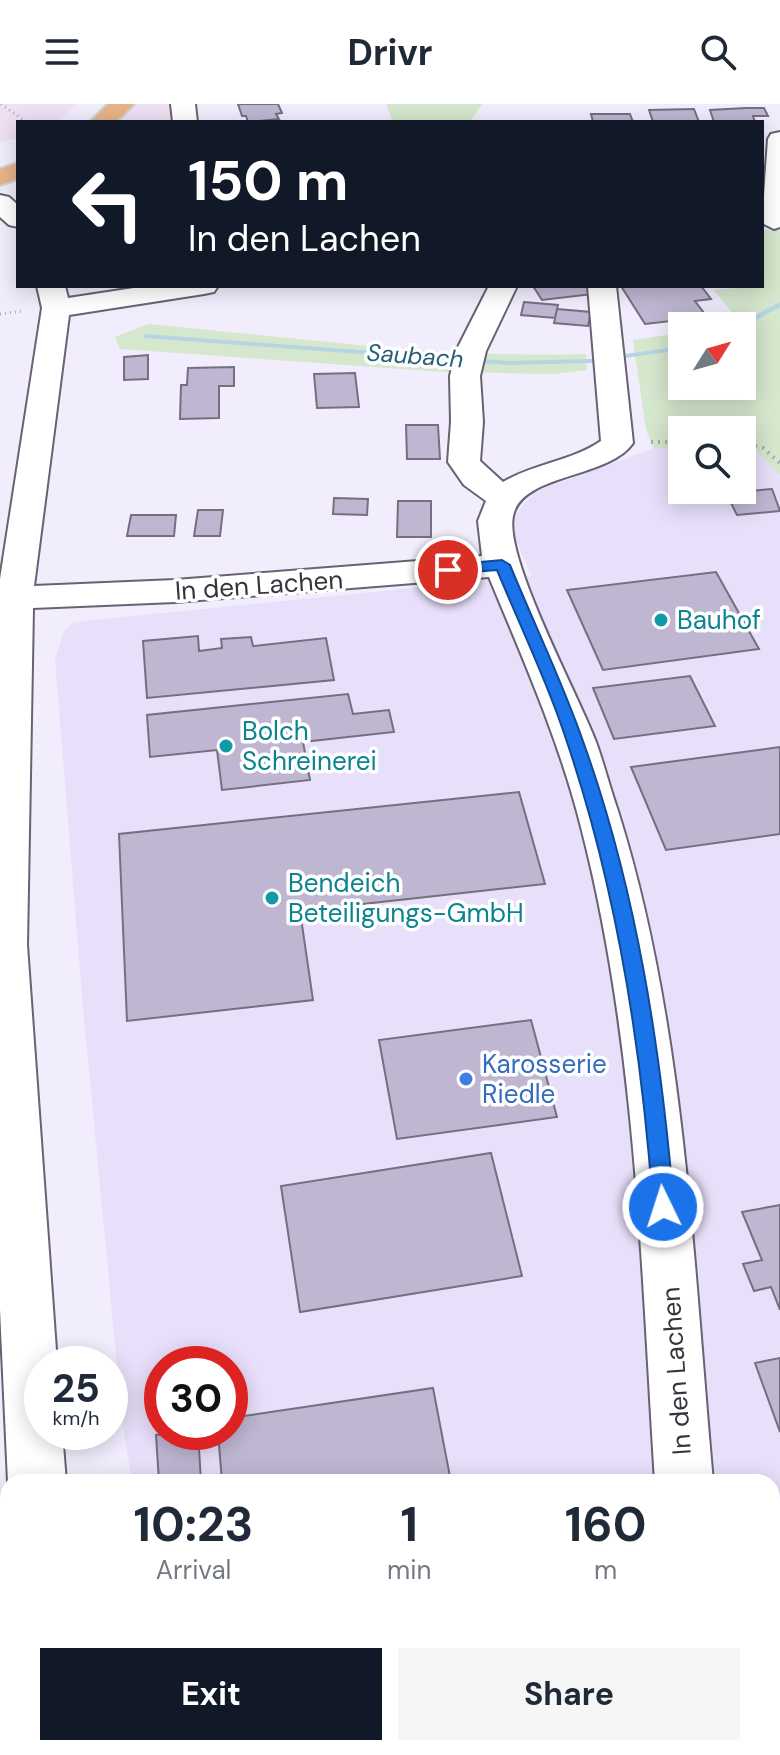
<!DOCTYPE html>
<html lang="en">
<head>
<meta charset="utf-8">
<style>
	:root { --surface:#fff; --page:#f6f6f7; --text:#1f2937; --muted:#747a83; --accent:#111827 }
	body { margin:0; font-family:"DM Sans",sans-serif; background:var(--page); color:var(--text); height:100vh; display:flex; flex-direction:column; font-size:30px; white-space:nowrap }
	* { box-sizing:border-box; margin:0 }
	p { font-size:26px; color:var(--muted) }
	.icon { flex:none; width:44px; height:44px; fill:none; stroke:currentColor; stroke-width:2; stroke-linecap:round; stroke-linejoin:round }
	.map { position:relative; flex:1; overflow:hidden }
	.drawer { position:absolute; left:0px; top:1370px; width:780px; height:282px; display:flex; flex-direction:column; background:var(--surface); border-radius:24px 24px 0 0; box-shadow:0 4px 20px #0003 }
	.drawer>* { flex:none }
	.banner { position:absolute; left:16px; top:16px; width:748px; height:168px; border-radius:0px; box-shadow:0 4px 20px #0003; background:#111827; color:#fff; overflow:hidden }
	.needle { width:52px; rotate:53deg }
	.tools { position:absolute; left:668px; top:208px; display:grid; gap:16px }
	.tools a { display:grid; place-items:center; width:88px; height:88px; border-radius:0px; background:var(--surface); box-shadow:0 4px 20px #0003; font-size:40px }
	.speed { position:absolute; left:24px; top:1242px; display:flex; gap:16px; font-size:40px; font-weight:700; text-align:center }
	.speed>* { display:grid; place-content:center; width:104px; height:104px; border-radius:50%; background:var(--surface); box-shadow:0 4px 20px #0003; line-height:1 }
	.speed small { font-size:20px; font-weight:400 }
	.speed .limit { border:12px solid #d22; background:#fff; color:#111 }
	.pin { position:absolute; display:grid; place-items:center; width:68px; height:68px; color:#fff; margin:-34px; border:4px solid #fff; border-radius:50%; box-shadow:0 2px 8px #0007 }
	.me { position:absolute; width:88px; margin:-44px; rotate:356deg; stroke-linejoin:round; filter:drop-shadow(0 0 6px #0008) }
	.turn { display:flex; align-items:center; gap:28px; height:168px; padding:0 40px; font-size:36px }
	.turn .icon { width:104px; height:104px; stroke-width:2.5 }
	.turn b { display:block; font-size:56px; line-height:68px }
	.eta { display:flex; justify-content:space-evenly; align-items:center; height:136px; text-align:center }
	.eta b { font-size:48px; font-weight:700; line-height:56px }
	.action { display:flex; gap:16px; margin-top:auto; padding:16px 40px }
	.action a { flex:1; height:92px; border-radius:0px; background:var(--accent); color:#fff; font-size:32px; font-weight:700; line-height:92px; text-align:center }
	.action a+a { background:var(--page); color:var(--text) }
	header { display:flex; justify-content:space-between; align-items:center; height:104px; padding:0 40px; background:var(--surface); font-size:36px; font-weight:700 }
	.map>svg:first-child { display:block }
	.commercial { fill:#efe0f3 }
	.built { fill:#e8dffa; fill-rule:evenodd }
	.green { fill:#d5e7cd }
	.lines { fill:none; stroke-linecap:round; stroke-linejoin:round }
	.stream { fill:#b5d4e4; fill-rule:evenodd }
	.building { fill:#bfb6d2; stroke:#756f80; stroke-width:2 }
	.minor-casing { stroke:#686273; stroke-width:4 }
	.major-casing { stroke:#d3d2d4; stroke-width:4 }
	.path-far1 { stroke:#ada9b6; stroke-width:3; stroke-dasharray:1 4; stroke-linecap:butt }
	.path { stroke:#ada9b6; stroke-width:4; stroke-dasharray:2 5; stroke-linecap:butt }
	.minor { fill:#fff; fill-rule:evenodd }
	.major { fill:#e7b389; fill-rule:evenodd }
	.route { fill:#1a73e8; stroke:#114b97; stroke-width:2 }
	.culture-dot { fill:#0f9aa8; stroke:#fff; stroke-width:3 }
	.shop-dot { fill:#3f7fe0; stroke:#fff; stroke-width:3 }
	.labels { text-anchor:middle; stroke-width:7; stroke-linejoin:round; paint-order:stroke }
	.far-water-label { font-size:24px; font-style:italic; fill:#275f77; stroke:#fff }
	.street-label { font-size:26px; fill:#37343c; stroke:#fff }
	.culture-label { font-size:26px; fill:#0d838f; stroke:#fff; text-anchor:start }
	.shop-label { font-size:26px; fill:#366cbe; stroke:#fff; text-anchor:start }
</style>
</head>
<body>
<header><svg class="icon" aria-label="menu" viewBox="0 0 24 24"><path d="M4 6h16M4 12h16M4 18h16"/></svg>Drivr<svg class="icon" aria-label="search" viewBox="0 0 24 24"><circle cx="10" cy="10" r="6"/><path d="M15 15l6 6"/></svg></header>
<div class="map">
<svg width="780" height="1651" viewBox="0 0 780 1651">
	<rect width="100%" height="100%" fill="#f2edfd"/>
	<path class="commercial" d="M 0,0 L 77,0 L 56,18 L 18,18 L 18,34 L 0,38 Z
		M 133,0 L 174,0 L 174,18 L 116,18 Z"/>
	<path class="built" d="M 742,343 L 753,343 L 780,372 L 780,1651 L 174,1651 L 173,1644 L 772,1644 L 772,1378 L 132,1378 L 122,1315 L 82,892 L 55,555 L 64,527 L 74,518 L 532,472 L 514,433 L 512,415 L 534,388 L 654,344 L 682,344 L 682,386 L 742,386 ZM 162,1260 L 230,1260 L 230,1328 L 162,1328 Z"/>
	<path class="green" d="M 386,0 L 482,0 L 470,18 L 393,18 Z
		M 780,125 L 780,372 L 753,343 L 742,343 L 742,326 L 682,326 L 682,344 L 654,344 L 646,326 L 633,236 L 682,229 L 682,282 L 742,282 L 742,222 L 733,222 L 741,220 L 714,186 L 762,182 L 762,126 Z
		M 148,220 C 293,233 441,255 586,250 L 587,266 L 555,270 L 445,268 L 120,245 L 115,233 Z
		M 0,1385 L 8,1524 L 8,1644 L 15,1644 L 15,1651 L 0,1651 Z"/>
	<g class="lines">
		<path class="stream" d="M 780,198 L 780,203 L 742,224 L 742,222 L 735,222 Z
			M 144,230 L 509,257 L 590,255 L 682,242 L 682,246 L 590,259 L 509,261 L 147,234 L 144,234 Z"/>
	</g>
	<path class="building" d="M 238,0 L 278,0 L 282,9 L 276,10 L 279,15 L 248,18 L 246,12 L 242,12 Z
		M 746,4 L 764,4 L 768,12 L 753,12 L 755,18 L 714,18 L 710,6 Z
		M 694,5 L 699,18 L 653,18 L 649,6 Z
		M 591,10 L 630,10 L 633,18 L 593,18 Z
		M 533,182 L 587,182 L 593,190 L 542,196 Z
		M 621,182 L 701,182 L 711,195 L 695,197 L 707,213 L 645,220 Z
		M 524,198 L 558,201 L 555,214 L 521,211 Z
		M 557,205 L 591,208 L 588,222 L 554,219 Z
		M 148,251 L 148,275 L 124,276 L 124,253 Z
		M 234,263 L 234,282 L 219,282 L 219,314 L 180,315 L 181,281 L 187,281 L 188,264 Z
		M 355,269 L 359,303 L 317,304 L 314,270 Z
		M 406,321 L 438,321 L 440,355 L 407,355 Z
		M 772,385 L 780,407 L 737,411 L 726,389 Z
		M 334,394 L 368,395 L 367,411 L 333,410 Z
		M 398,397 L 431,397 L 431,433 L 397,433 Z
		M 198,406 L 223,406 L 220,432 L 194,432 Z
		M 131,411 L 176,411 L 174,432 L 127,432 Z
		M 716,468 L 759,545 L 603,566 L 567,486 Z
		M 198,532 L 199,547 L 222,544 L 221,535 L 251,533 L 253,542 L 326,534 L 334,576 L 147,594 L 143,537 Z
		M 690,572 L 715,622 L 614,635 L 593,584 Z
		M 348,590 L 353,610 L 389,606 L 394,628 L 303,638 L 310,676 L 222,686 L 217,646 L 150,653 L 147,611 Z
		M 780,643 L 780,730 L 666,746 L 631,663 Z
		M 519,688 L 545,780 L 300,807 L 313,896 L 127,917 L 119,730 Z
		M 531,916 L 557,1013 L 397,1035 L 379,936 Z
		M 491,1049 L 522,1172 L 300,1208 L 281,1082 Z
		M 780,1101 L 780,1206 L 771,1183 L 754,1187 L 743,1160 L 762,1156 L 742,1108 Z
		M 780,1254 L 780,1328 L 755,1259 Z
		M 433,1284 L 451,1378 L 222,1378 L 218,1328 L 230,1328 L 230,1314 Z
		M 180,1328 L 198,1328 L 201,1378 L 159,1378 L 156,1331 Z
		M 780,1429 L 780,1567 L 772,1543 L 772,1430 Z"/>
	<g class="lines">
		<defs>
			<path id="minor" d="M 171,0 L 195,0 L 197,18 L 173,18 Z
				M 780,28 L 780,123 L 774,125 L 762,119 L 768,35 L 771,30 Z
				M 0,91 L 9,93 L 18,101 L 18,123 L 9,121 L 0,113 Z
				M 37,182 L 65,182 L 68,194 L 147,182 L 218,182 L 214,188 L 204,190 L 69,211 L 34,482 L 175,476 L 482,452 L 478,417 L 486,397 L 464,381 L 448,358 L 451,318 L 450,272 L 456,247 L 489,182 L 517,182 L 486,247 L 480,272 L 483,318 L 480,357 L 503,378 C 533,360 572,357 601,337 L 588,182 L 616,182 L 633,339 C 608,375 522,369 513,412 C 504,454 578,590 596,638 C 604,660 610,684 618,707 C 685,919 693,1157 713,1378 L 655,1378 C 641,1159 636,936 581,723 C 559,636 523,555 489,473 L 175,498 L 33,504 L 27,841 L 57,1260 L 42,1260 L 42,1328 L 62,1328 L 66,1378 L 8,1378 L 0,1205 L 0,475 L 42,204 Z
				M 28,1644 L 92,1644 L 92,1651 L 28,1651 Z
				M 673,1644 L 737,1644 L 737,1651 L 673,1651 Z"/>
			<path id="major" d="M 108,0 L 134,0 L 116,18 L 90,18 Z
				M 18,59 L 18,75 L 0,81 L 0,65 Z"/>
		</defs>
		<use href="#minor" class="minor-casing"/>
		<use href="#major" class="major-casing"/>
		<path class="path-far1" d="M 1,0 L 26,18
			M 0,210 L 23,207"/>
		<path class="path" d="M 651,338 L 682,338
			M 742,338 L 763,344 L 780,359"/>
		<use href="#minor" class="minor"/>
		<use href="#major" class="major"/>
	</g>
	<path class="route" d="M 502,456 L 510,461 C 534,520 563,579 584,640 C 637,788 661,947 674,1103 L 671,1109 L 663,1112 L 656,1109 L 653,1103 C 642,947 618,790 568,641 C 549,582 521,524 497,466 L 448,470 L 441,466 L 448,461 Z"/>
	<g class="culture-dot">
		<circle cx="661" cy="516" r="8"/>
		<circle cx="226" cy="642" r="8"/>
		<circle cx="272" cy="794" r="8"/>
	</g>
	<circle class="shop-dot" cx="466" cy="975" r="8"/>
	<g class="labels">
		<g class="far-water-label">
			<text transform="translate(415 252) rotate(4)" y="8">Saubach</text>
		</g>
		<g class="street-label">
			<text transform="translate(259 481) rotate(-4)" y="9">In den Lachen</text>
			<text transform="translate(676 1267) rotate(-94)" y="9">In den Lachen</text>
		</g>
		<g class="culture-label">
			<text x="677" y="525">Bauhof</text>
			<text x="242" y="636">Bolch<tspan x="242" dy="30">Schreinerei</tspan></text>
			<text x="288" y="788">Bendeich<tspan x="288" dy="30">Beteiligungs-GmbH</tspan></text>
		</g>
		<g class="shop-label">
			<text x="482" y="969">Karosserie<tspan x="482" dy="30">Riedle</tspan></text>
		</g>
	</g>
</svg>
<div class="tools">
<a><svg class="needle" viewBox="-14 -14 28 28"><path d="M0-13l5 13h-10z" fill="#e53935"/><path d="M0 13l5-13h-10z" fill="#747a83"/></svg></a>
<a><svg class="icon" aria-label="search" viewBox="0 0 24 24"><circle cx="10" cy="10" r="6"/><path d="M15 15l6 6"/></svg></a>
</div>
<div class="speed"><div>25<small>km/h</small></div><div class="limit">30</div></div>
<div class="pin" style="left:448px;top:466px;background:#d93025"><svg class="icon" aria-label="arrive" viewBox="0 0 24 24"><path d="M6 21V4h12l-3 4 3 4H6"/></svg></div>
<svg class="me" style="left:663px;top:1103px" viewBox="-20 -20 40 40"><circle r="17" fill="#1a73e8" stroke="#fff" stroke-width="3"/><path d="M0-11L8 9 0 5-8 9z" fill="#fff"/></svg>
<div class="banner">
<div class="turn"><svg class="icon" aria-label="left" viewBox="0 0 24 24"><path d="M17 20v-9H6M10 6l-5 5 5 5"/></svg><div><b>150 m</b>In den Lachen</div></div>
</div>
<section class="drawer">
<div class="eta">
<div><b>10:23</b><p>Arrival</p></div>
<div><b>1</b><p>min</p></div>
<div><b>160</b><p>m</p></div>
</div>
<div class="action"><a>Exit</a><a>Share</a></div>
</section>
</div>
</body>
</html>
